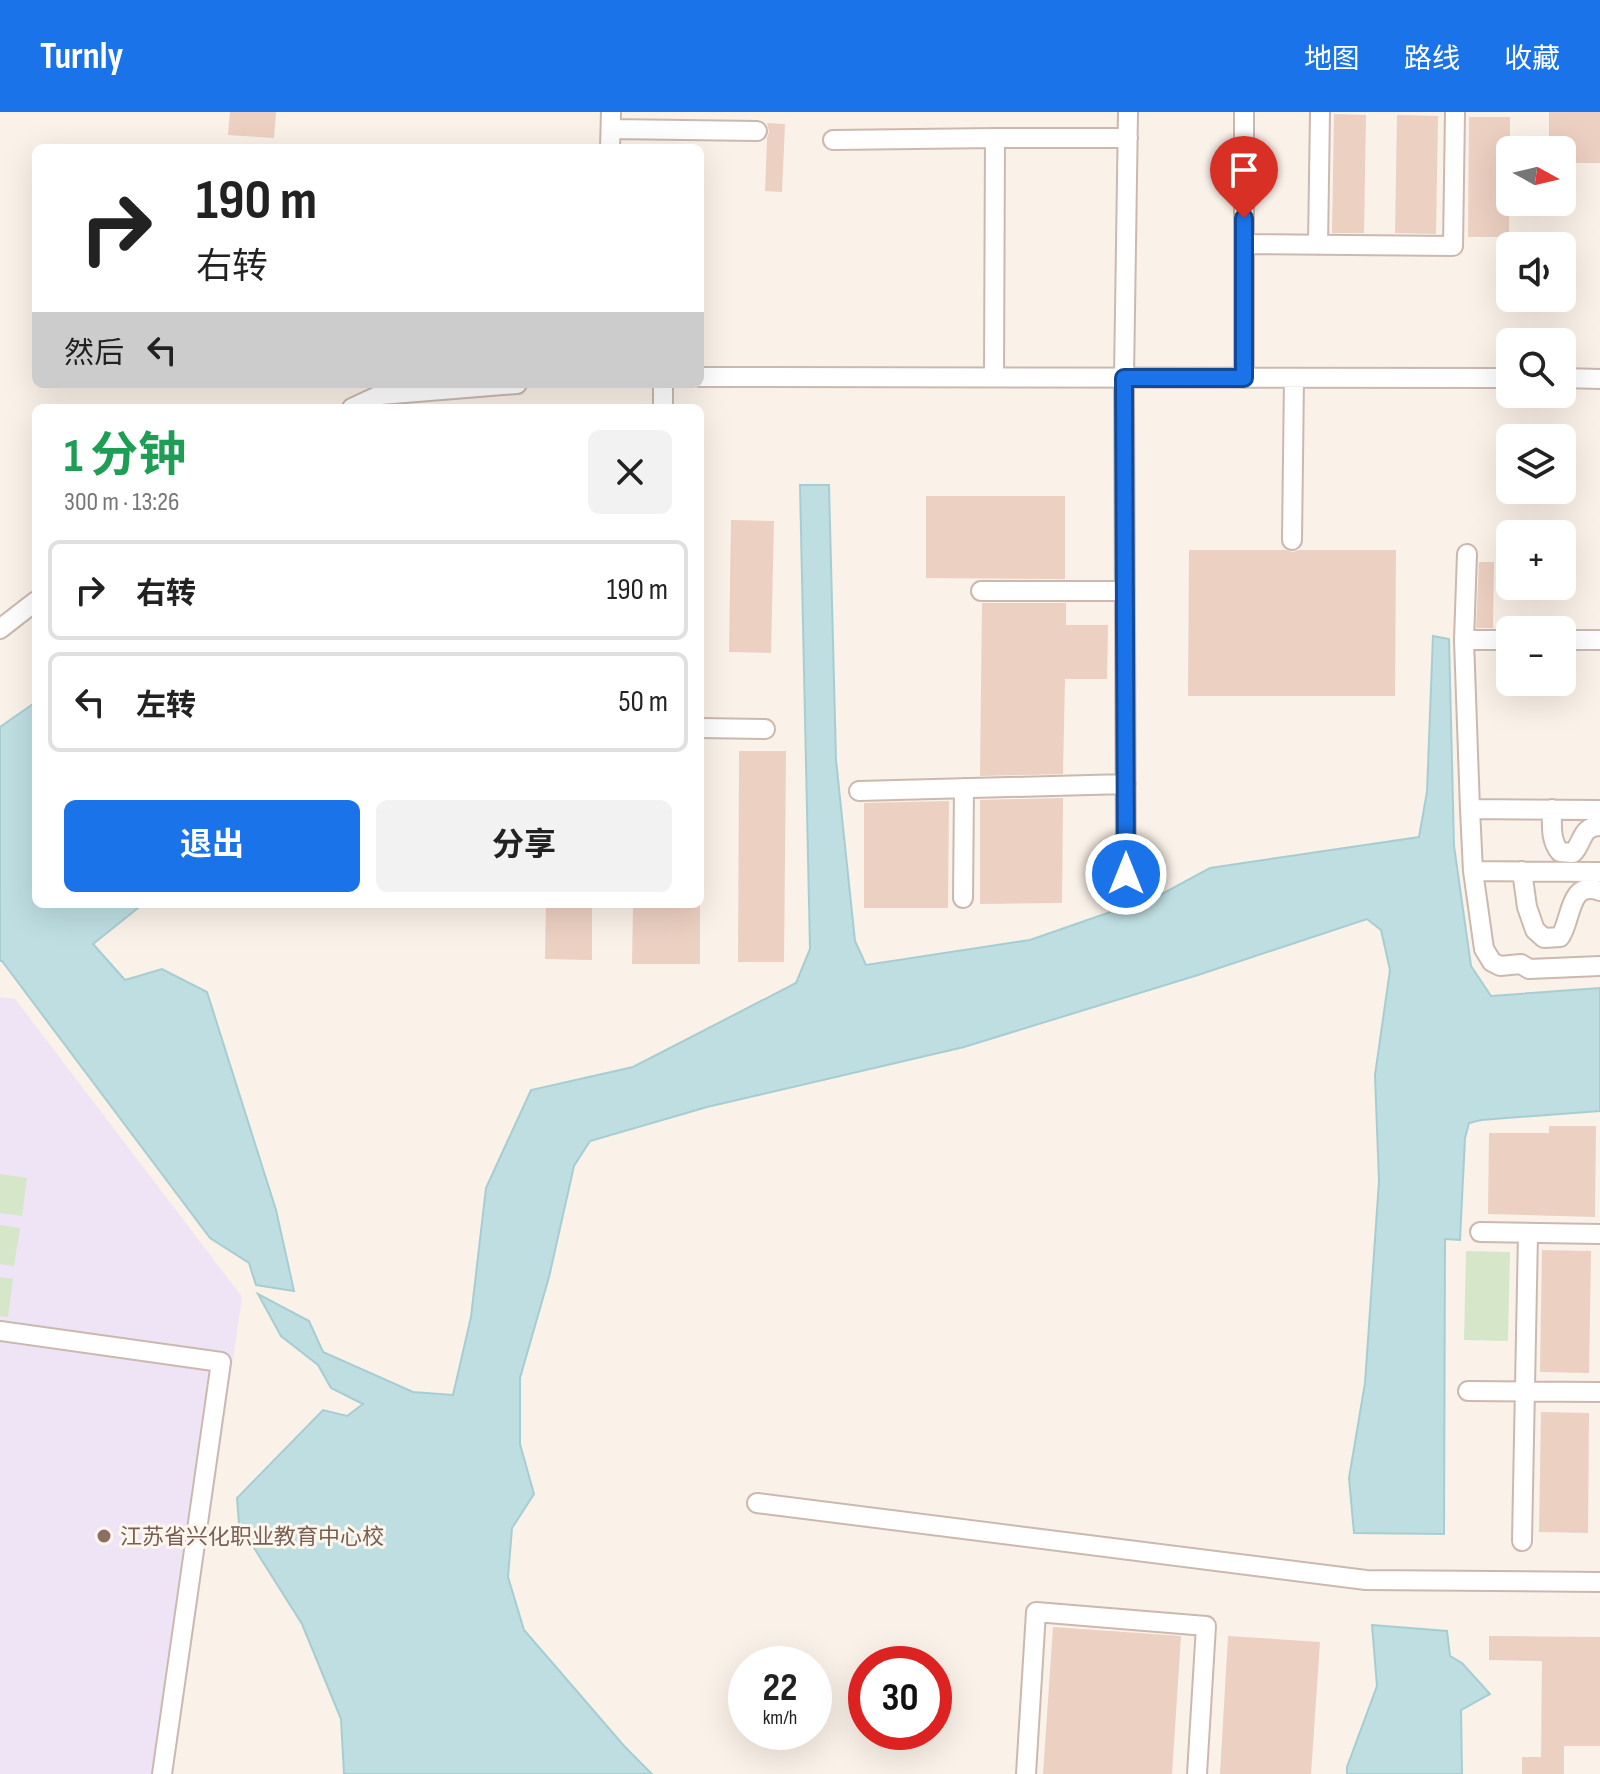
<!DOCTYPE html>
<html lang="zh">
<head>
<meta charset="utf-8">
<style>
	:root { --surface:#fff; --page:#f2f2f2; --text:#222; --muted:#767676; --line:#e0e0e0; --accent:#1a73e8 }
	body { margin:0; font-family:"Sofia Sans Condensed","Noto Sans SC",sans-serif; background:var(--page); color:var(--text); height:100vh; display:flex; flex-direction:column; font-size:30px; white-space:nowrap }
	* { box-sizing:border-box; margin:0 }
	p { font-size:26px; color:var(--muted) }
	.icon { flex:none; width:44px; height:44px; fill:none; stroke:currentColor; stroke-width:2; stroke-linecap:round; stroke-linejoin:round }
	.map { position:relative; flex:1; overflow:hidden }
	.panel { position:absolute; left:32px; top:292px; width:672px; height:504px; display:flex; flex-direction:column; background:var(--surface); border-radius:12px; box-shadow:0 8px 32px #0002 }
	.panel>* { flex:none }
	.hud { position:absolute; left:32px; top:32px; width:672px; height:244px; border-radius:12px; box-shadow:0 8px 32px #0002; background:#fff; color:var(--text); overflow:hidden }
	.needle { width:52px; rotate:98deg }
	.fabs { position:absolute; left:1496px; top:24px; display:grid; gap:16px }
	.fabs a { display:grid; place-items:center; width:80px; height:80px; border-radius:12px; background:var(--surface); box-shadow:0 8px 32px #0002; font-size:40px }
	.speed { position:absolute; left:728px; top:1534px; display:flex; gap:16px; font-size:40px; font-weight:700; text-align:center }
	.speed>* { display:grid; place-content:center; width:104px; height:104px; border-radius:50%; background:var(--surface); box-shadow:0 8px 32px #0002; line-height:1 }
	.speed small { font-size:20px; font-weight:400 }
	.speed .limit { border:12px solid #d22; background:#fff; color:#111 }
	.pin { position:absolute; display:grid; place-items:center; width:68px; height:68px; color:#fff; margin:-82px -34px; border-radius:50% 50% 50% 0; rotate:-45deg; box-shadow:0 0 8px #0007 }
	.pin .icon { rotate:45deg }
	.me { position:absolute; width:88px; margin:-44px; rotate:0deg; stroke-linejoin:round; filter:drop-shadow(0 0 6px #0008) }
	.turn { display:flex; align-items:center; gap:28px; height:168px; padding:0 32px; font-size:36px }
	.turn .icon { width:104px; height:104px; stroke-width:2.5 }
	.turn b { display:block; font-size:56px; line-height:68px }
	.then { display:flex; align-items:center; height:76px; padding:0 32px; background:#0003; gap:16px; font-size:30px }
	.round { display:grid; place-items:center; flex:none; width:84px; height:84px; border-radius:12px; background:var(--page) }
	.summary { display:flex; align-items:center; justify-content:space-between; height:136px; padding:0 32px }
	h1 { font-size:48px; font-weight:700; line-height:60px; color:#1e9e55 }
	.primary-button { display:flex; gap:16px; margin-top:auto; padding:16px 32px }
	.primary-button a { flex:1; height:92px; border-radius:12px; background:var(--accent); color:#fff; font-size:32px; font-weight:700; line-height:92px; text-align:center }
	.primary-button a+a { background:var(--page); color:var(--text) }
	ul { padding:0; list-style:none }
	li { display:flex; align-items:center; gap:24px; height:100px; margin:0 16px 12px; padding:0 16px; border:4px solid var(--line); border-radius:12px }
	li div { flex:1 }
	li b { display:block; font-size:30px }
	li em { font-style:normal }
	header { display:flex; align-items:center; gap:48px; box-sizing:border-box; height:112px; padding:0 40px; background:var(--accent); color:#fff }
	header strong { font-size:38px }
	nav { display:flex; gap:44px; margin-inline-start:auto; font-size:28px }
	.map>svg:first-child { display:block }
	.education { fill:#eee4f6 }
	.green { fill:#d6e6c8 }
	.water { fill:#bedee1; stroke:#a6ced2; stroke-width:2 }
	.building { fill:#ecd0c2 }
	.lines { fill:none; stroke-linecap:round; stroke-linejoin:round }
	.minor-casing { stroke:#cbb9af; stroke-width:22 }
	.minor { stroke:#fff; stroke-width:18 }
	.route-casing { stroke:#114b97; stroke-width:20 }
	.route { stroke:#1a73e8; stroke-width:14 }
	.education-dot { fill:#8d6e63; stroke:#fdf6ed; stroke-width:3 }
	.labels { text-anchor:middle; stroke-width:6; stroke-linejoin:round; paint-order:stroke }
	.education-label { font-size:22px; fill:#785e54; stroke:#fdf6ed; text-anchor:start }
</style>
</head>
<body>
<header>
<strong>Turnly</strong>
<nav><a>地图</a><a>路线</a><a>收藏</a></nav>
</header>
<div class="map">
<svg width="1600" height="1662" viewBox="0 0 1600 1662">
	<rect width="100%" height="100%" fill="#faf1e8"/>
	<path class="education" d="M 0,885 L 15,887 L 242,1185 L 173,1662 L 0,1662 Z"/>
	<path class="green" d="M 0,1062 L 27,1066 L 22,1104 L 0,1101 Z
		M 0,1113 L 20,1116 L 14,1154 L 0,1152 Z
		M 1466,1139 L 1510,1140 L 1508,1229 L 1464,1228 Z
		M 0,1165 L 13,1167 L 8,1205 L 0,1204 Z"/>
	<path class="water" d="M 800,373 L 829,373 L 836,648 L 855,829 L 866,853 L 1030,828 L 1162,782 L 1210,756 L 1419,725 L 1427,680 L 1433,524 L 1449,527 L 1454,734 L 1471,854 L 1491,884 L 1600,876 L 1600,999 L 1481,1008 L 1469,1011 L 1465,1026 L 1460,1128 L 1445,1127 L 1444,1422 L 1354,1421 L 1349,1366 L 1365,1271 L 1379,1069 L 1375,963 L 1390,858 L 1381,818 L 1367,807 L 1198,863 L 964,935 L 707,995 L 590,1029 L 574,1054 L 549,1165 L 520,1266 L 520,1332 L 534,1382 L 512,1416 L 508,1465 L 524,1518 L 625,1635 L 652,1662 L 344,1662 L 341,1607 L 302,1512 L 239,1412 L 237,1386 L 323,1298 L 347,1304 L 363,1292 L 331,1276 L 318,1253 L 281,1224 L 258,1182 L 309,1209 L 323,1240 L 413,1280 L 453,1283 L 471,1205 L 486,1076 L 531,978 L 633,955 L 796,871 L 810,837 Z
		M 36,590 L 36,792 L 143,792 L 93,832 L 125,868 L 162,857 L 207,880 L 276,1098 L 294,1179 L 256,1173 L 249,1151 L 210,1126 L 2,849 L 0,849 L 0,615 Z
		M 1372,1513 L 1447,1519 L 1450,1544 L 1462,1551 L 1490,1582 L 1461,1598 L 1462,1662 L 1347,1662 L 1347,1655 L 1377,1574 Z"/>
	<path class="building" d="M 230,0 L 276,0 L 274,26 L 228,23 Z
		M 1549,0 L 1600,0 L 1600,51 L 1562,51 L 1562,38 L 1549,38 Z
		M 1334,2 L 1366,3 L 1364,121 L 1332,121 Z
		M 1397,3 L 1438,4 L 1436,122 L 1395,121 Z
		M 1469,5 L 1510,5 L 1509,125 L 1468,125 Z
		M 767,11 L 785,12 L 782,80 L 765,79 L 767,26 L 769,20 Z
		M 926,384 L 1065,384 L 1065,467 L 926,466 Z
		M 731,408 L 774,409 L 771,541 L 729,540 Z
		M 1189,438 L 1285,438 L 1293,440 L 1299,438 L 1396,438 L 1395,584 L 1188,584 Z
		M 1479,450 L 1494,450 L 1493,516 L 1476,516 Z
		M 982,491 L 1066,491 L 1066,513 L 1108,513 L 1107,567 L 1065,567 L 1063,662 L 980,664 Z
		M 739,639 L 786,639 L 784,850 L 738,850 Z
		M 1063,686 L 1062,791 L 980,792 L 980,688 Z
		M 949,689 L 948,796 L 864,796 L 864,691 Z
		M 546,792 L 592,792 L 592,848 L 545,847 Z
		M 633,792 L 700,792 L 700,852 L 632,852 Z
		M 1549,1014 L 1596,1014 L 1595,1105 L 1488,1102 L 1489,1021 L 1549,1021 Z
		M 1542,1138 L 1591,1139 L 1589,1261 L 1540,1260 Z
		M 1541,1300 L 1589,1301 L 1588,1421 L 1539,1420 Z
		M 1053,1515 L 1181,1524 L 1172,1662 L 1043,1662 Z
		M 1228,1524 L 1320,1530 L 1311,1662 L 1220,1662 Z
		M 1489,1524 L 1600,1525 L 1600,1634 L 1564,1634 L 1564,1662 L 1522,1662 L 1522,1645 L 1541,1645 L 1542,1549 L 1489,1548 Z"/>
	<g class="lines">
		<defs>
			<path id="minor" d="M 611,17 L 757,19
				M 833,28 L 995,26 L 1128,26
				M 610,36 L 611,0
				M 1244,132 L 1453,134 L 1455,0
				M 1318,133 L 1320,0
				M 700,265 L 1510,266
				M 994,265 L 995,26
				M 1244,266 L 1244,0
				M 1562,266 L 1600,267
				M 352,296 L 380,283 L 517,272
				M 663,296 L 663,272
				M 1292,428 L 1294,266
				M 1467,442 L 1464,528 L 1470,697 L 1473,759 L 1484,837 L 1492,850 L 1500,854 L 1521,852 L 1529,857 L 1600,854
				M 981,479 L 1125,479
				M 0,517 L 36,489
				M 1464,528 L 1510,528
				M 1562,528 L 1600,528
				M 700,616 L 765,617
				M 859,679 L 1126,672
				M 1470,697 L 1600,698
				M 1552,697 C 1552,712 1550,729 1560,740 L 1573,741 C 1583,731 1581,714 1600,714
				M 1473,759 L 1600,760
				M 1522,759 L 1527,795 L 1535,818 L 1544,826 L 1560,825 C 1572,809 1568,767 1600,779
				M 1126,762 L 1124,266 L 1128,0
				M 963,786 L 964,676
				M 1480,1120 L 1600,1122
				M 0,1219 L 221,1250 L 162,1662
				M 1468,1279 L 1600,1280
				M 757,1391 L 1366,1468 L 1600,1470
				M 1522,1429 L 1528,1121
				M 1026,1662 L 1036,1500 L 1206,1514 L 1197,1662"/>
		</defs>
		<use href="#minor" class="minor-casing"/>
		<use href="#minor" class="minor"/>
	</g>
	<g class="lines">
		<defs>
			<path id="route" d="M 1126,762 L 1124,266 L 1244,266 L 1244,106"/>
		</defs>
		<use href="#route" class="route-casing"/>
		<use href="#route" class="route"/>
	</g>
	<circle class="education-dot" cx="104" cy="1424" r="8"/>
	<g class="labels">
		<g class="education-label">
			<text x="120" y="1432">江苏省兴化职业教育中心校</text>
		</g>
	</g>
</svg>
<div class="fabs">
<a><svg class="needle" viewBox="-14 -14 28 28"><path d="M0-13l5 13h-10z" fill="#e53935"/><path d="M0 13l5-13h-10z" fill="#767676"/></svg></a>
<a><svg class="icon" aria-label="sound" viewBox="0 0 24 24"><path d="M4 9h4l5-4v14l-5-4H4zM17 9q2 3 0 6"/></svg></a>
<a><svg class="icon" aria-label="search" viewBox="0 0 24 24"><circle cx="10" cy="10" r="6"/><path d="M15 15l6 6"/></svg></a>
<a><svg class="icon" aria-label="layers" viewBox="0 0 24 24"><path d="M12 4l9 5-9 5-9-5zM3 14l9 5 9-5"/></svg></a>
<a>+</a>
<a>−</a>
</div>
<div class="speed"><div>22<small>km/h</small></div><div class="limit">30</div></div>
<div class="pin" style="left:1244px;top:106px;background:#d93025"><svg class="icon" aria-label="arrive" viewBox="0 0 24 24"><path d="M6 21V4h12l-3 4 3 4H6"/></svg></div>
<svg class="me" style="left:1126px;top:762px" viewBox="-20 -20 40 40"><circle r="17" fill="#1a73e8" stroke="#fff" stroke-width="3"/><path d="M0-11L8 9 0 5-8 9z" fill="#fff"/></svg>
<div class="hud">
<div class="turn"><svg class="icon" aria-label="right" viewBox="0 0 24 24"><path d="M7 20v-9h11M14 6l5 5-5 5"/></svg><div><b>190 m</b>右转</div></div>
<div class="then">然后<svg class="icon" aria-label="left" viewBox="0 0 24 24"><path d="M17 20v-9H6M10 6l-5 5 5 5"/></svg></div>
</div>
<section class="panel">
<div class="summary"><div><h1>1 分钟</h1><p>300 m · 13:26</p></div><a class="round"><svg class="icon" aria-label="close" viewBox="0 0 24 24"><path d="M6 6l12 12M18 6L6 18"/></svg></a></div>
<ul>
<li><svg class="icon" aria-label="right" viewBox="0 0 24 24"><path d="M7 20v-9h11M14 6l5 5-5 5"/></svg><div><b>右转</b></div><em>190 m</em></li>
<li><svg class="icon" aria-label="left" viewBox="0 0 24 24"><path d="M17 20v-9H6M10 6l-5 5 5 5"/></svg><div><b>左转</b></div><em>50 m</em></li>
</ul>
<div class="primary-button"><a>退出</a><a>分享</a></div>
</section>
</div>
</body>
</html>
